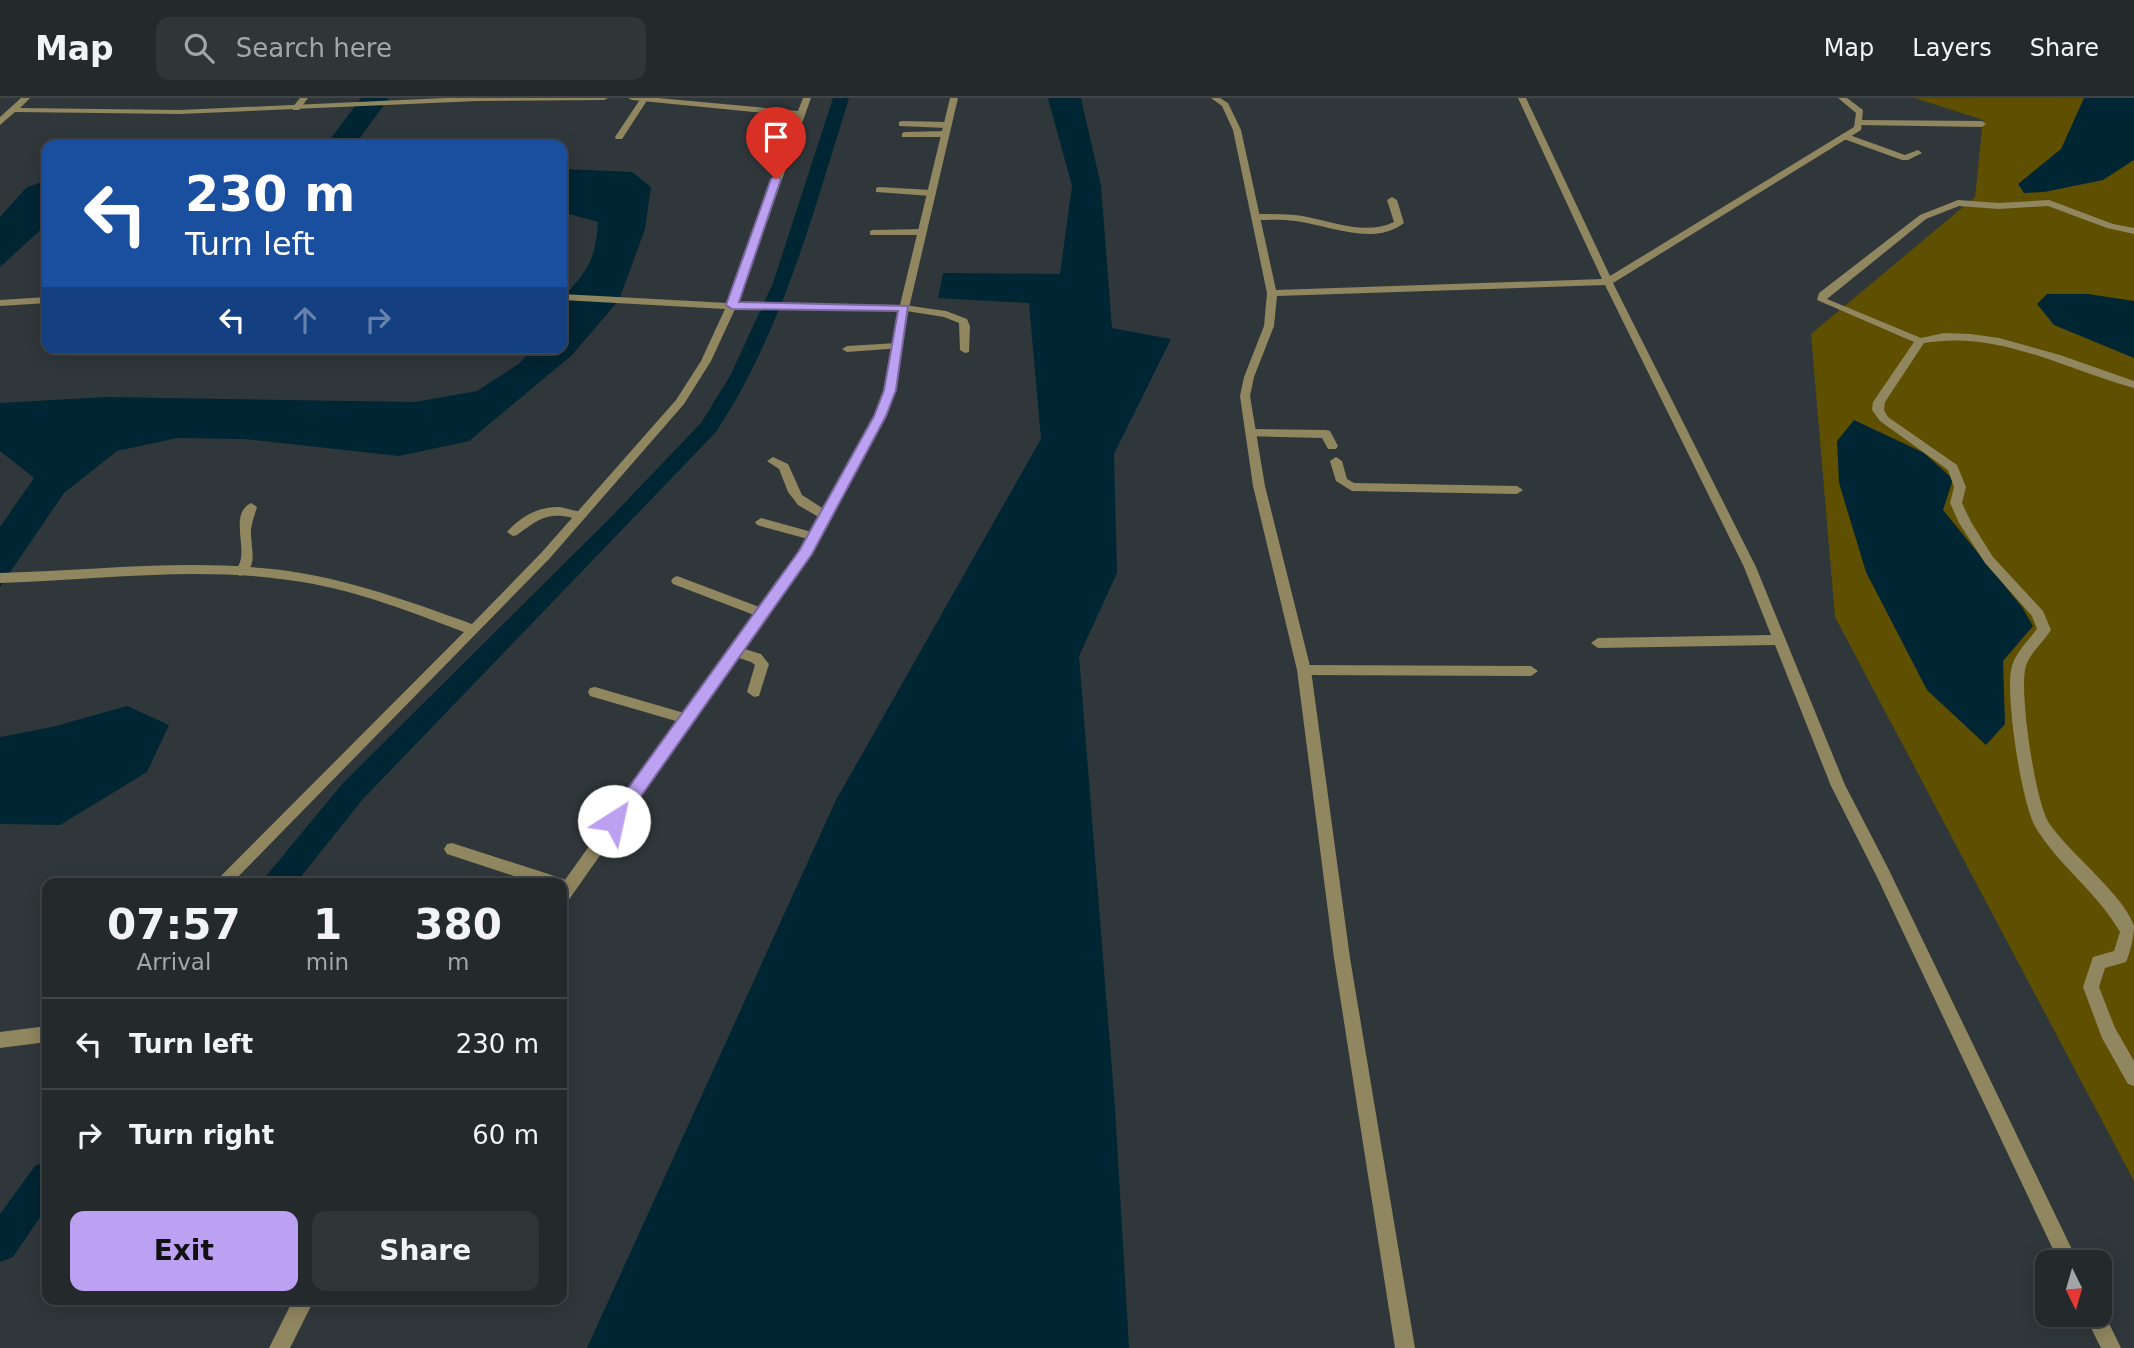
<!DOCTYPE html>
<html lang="en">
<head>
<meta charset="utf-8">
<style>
	:root { --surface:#24292c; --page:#303538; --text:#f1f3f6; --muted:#a3a6a9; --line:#414548; --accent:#bca0f2 }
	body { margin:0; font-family:"DejaVu Sans",sans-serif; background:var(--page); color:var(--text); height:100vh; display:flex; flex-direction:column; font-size:26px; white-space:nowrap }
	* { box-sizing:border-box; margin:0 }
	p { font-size:23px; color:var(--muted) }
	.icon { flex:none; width:38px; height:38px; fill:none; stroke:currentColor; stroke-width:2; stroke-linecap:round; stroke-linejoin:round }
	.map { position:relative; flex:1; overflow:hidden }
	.sheet { position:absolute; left:42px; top:780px; width:525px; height:427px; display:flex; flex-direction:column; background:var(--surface); border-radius:14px; box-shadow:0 4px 18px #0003,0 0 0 2px var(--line) }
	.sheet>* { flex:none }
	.top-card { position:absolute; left:42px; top:42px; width:525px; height:214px; border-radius:14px; box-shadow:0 4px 18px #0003,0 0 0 2px var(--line); background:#1a4fa0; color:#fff; overflow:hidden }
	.needle { width:46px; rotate:175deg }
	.controls { position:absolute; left:2035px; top:1152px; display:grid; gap:14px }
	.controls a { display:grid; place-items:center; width:77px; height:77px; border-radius:14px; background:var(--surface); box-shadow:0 4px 18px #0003,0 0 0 2px var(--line); font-size:35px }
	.pin { position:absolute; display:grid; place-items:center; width:60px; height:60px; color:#fff; margin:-72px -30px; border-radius:50% 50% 50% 0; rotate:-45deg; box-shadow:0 0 7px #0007 }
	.pin .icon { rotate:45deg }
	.me { position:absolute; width:77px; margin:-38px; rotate:35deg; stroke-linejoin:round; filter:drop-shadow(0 0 5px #0008) }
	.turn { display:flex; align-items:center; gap:24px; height:147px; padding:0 28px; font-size:32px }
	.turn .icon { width:91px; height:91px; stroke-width:2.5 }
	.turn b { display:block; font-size:49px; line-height:60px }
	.lanes { display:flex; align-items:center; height:66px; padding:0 28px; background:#0003; justify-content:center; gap:35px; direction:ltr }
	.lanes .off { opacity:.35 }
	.eta { display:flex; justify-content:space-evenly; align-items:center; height:119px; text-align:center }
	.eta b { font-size:42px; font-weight:800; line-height:49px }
	.cta { display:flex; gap:14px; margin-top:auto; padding:14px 28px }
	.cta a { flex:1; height:80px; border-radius:14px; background:var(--accent); color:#111; font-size:28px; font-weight:800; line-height:80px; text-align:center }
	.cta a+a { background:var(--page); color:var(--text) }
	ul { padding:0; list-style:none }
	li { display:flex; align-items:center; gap:21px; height:91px; padding:0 28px; border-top:2px solid var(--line) }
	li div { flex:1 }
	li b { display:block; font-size:26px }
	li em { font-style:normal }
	header { display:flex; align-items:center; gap:42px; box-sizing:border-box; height:98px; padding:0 35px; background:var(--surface); border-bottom:2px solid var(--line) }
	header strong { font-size:33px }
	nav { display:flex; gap:38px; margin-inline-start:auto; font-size:24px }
	.search { width:490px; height:63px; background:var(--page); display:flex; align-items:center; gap:18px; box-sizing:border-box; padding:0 24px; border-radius:14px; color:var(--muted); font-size:26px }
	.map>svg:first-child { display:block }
	.green { fill:#5f4f00 }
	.water { fill:#002533 }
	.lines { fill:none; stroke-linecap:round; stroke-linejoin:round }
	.canal { fill:#002533; fill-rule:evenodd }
	.service { fill:#90865f; fill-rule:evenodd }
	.minor { fill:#90865f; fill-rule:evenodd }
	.route { fill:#bca0f2; stroke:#7a689d; stroke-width:2 }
</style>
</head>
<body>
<header>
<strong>Map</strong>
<div class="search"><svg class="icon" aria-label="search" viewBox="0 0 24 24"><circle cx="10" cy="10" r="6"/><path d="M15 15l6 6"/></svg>Search here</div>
<nav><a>Map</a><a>Layers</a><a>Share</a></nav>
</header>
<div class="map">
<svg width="2134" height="1250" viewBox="0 0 2134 1250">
	<rect width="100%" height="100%" fill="#30373a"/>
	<path class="green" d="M 1915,0 L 2134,0 L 2134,1083 L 1835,519 L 1811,236 L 1975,99 L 1983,22 Z"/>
	<path class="water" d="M 361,0 L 389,0 L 357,44 L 357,47 L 326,47 Z
		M 1048,0 L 1081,0 L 1101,88 L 1112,230 L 1171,241 L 1114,356 L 1117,475 L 1079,558 L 1115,1010 L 1129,1250 L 587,1250 L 836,702 L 1041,341 L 1029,205 L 938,200 L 943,175 L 1060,176 L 1072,88 Z
		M 2084,0 L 2134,0 L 2134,62 L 2103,82 L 2044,94 L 2024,95 L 2018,86 L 2061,51 Z
		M 562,71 L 632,74 L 651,89 L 645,131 L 619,202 L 572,257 L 469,343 L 399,358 L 244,341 L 177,340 L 117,353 L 64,395 L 0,489 L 0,429 L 34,380 L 0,353 L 0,305 L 107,299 L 415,304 L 477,293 L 520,265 L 532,250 L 562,250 L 562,200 C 587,174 596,161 598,124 L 562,114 Z
		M 47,82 L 47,126 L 0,169 L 0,119 L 26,90 Z
		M 2047,196 L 2088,196 L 2134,203 L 2134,260 L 2054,227 L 2037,206 Z
		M 1854,322 L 1924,355 L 1953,381 L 1943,412 L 2022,509 L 2033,528 L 2003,563 L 2005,626 L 1986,647 L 1927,592 L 1866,474 L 1839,385 L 1837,343 Z
		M 127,608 L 169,627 L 147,674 L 60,727 L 0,726 L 0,639 L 52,629 Z"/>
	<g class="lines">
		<path class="canal" d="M 833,0 L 849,0 C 813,115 783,232 716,334 L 363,701 L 295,786 L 263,786 L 267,777 L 343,685 L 613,417 L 701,325 L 730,278 L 773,185 Z
			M 47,1063 L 47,1109 L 13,1159 L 0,1164 L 0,1116 L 35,1068 Z"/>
		<path class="service" d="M 300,0 L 308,0 L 299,12 L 293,12 L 292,10 Z
			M 641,0 L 648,1 L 622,41 L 616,41 L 615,39 Z
			M 1859,22 L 1982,23 L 1986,26 L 1982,29 L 1856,27 L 1855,25 Z
			M 902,23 L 947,24 L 951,27 L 947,30 L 899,28 L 899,24 Z
			M 905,34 L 945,33 L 949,36 L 945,39 L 902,39 L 902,35 Z
			M 1844,35 L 1905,57 L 1918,52 L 1922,55 L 1908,62 L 1902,62 L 1841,40 L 1840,38 Z
			M 879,89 L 931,92 L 936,95 L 931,98 L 876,94 L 876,90 Z
			M 1392,99 L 1397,102 L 1404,125 C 1373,149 1329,127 1295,123 C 1282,121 1269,122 1256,122 L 1251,119 L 1256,116 C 1269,116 1282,116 1295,117 C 1328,121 1363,139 1394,124 L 1387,102 Z
			M 1958,102 L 1999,105 L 2049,102 L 2113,126 L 2134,130 L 2134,136 L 2107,130 L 2048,108 L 1999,111 L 1959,108 L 1926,121 L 1827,201 L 1921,240 L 1944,235 L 1971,236 L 1999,240 L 2060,257 L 2134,283 L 2134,290 C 2064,271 1999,232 1924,245 L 1885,304 L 1884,312 L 1888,319 L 1957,367 L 1966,389 L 1962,405 L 1971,424 L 1993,459 L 2043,513 L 2051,532 C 2043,545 2027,557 2025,572 C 2020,598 2035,703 2049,725 C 2069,755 2124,797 2134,828 C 2134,839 2130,855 2126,864 L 2105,870 L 2099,889 L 2115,930 L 2134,963 L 2134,988 L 2128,986 L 2102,940 L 2083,889 L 2093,859 L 2114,853 L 2120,834 C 2097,794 2059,768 2036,730 C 2021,705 2006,600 2011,572 C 2014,556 2028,543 2037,531 L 2032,518 L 1985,465 L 1959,425 L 1950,405 L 1954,389 L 1948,372 L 1880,323 L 1872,312 L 1873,304 L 1914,244 L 1817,202 L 1819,195 L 1920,117 Z
			M 873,132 L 922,131 L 927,134 L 922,137 L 870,137 L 870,133 Z
			M 904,207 L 946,213 L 967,221 L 970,228 L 969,254 L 965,255 L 960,252 L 959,225 L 944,219 L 900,212 L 900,208 Z
			M 897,245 L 902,248 L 901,250 L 847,254 L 842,251 L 847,248 Z
			M 1250,331 L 1326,332 L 1330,333 L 1338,348 L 1336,351 L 1328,351 L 1322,340 L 1246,338 L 1246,332 Z
			M 773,359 L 788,366 L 802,397 L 830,415 L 832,418 L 830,421 L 822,421 L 798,407 L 788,394 L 779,371 L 767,363 Z
			M 1336,359 L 1342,363 L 1347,381 L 1354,385 L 1517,388 L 1523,392 L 1517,396 L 1352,393 L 1336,383 L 1330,363 Z
			M 251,405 L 257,409 C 255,416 252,424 251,432 C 250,449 260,470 240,478 L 234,474 C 236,471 239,468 240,464 C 246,448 230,415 251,405 Z
			M 560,409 L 585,415 L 587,418 L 581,422 C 550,413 542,418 517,437 L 513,438 L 507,434 C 520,419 539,408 560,409 Z
			M 761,420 L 819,436 L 821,439 L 815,443 L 757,427 L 755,424 Z
			M 677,478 L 767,512 L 768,515 L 762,520 L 673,486 L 671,483 L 673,480 Z
			M 735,548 L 761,556 L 769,566 L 759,598 L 754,599 L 747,594 L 755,567 L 751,564 L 730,557 L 728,553 Z
			M 1304,567 L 1531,568 L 1538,573 L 1531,578 L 1304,577 L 1297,572 Z
			M 595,589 L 691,617 L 693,621 L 691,625 L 686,626 L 590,598 L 588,594 L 590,590 Z
			M 452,745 L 564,781 L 567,786 L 562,792 L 562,786 L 538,786 L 447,756 L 444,751 L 447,746 Z"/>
		<path class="minor" d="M 21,0 L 30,0 L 20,10 L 180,12 L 445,0 L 608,0 L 604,2 L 478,3 L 180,16 L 15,14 L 0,27 L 0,19 Z
			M 628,0 L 658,0 L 798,13 L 803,0 L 811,0 L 738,205 L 900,207 L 950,0 L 958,0 L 909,210 L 895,292 L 886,318 L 809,459 L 568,803 L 562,805 L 562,786 L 800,454 L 874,318 L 885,292 L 898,213 L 735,211 L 711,263 L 684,306 L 550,460 L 231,786 L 213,786 L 464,534 C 411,514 358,493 302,484 C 202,467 100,482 0,485 L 0,475 C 87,473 174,462 261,470 C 335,476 403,501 472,526 L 542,454 L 676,302 L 701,263 L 725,211 L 562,202 L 562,196 L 728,205 L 796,18 L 632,2 Z
			M 1211,0 L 1220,0 L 1228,5 L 1241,32 L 1276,192 L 1602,181 L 1518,0 L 1526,0 L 1610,178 L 1854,29 L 1856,15 L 1838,0 L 1847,0 L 1863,12 L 1861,32 L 1613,185 L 1756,469 L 1845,687 L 1888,770 L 2078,1164 L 2059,1164 L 1877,779 L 1831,688 L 1775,547 L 1598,550 L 1591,545 L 1598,540 L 1771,537 L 1744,469 L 1605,187 L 1277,198 L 1274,228 L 1254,279 L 1250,298 L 1265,388 L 1311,572 L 1350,860 L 1415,1250 L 1395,1250 L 1334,860 L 1297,572 L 1253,388 L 1240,298 L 1244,279 L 1264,228 L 1267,195 L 1233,32 L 1222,8 Z
			M 47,199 L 47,205 L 0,208 L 0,202 Z
			M 47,928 L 47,944 L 0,950 L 0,934 Z
			M 293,1202 L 314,1202 L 290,1250 L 269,1250 Z
			M 2100,1209 L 2101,1209 L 2121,1250 L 2101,1250 L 2084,1216 L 2100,1216 Z"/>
	</g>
	<path class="route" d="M 776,78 L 781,81 L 739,204 L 908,208 L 896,292 L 886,318 L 812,456 L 620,728 L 608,728 L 606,723 L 608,718 L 799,453 L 874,318 L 884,292 L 898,213 L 732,211 L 726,207 L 771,81 Z"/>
</svg>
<div class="controls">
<a><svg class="needle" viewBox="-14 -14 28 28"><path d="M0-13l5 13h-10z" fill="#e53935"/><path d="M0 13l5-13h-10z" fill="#a3a6a9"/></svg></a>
</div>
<div class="pin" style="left:776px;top:81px;background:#d93025"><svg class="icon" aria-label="arrive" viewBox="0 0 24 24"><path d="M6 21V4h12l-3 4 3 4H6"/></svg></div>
<svg class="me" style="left:614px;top:723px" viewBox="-20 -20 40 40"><circle r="19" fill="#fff"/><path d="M0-13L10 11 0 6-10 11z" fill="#bca0f2"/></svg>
<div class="top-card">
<div class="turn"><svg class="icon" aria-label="left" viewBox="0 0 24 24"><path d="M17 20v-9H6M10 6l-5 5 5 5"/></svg><div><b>230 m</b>Turn left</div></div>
<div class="lanes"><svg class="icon" aria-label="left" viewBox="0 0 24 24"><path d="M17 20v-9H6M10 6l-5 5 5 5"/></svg><svg class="icon off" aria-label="ahead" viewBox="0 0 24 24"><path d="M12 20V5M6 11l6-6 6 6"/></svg><svg class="icon off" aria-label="right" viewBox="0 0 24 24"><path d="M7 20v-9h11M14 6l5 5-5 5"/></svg></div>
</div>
<section class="sheet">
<div class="eta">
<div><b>07:57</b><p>Arrival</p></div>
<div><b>1</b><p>min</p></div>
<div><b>380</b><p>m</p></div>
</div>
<ul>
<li><svg class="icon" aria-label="left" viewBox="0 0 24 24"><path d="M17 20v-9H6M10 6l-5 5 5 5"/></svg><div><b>Turn left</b></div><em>230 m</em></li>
<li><svg class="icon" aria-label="right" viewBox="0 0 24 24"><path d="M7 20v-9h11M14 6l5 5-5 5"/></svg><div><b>Turn right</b></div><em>60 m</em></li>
</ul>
<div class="cta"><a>Exit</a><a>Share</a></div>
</section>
</div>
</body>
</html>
